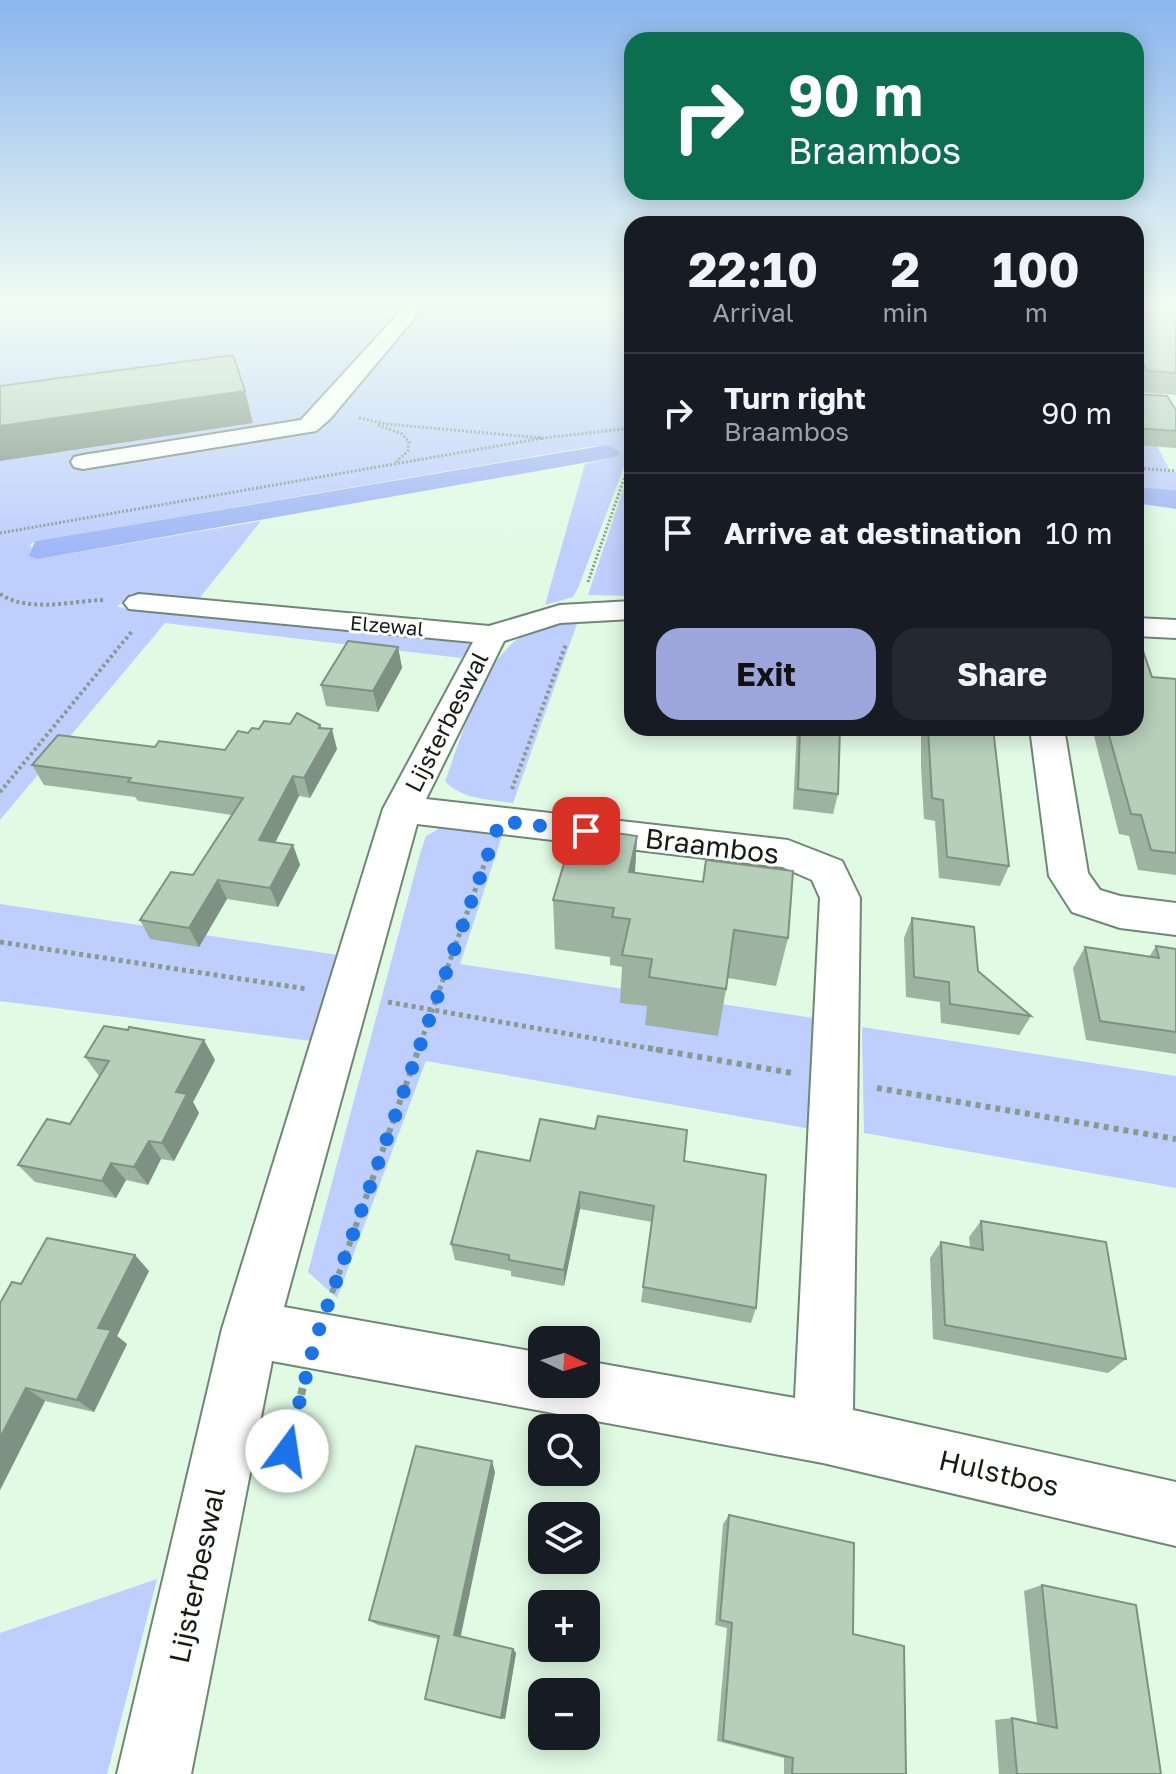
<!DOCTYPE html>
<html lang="en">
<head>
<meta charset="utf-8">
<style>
	:root { --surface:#171b24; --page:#242831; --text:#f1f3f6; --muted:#9ea1a6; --line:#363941; --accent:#9da6db }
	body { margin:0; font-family:"Golos Text",sans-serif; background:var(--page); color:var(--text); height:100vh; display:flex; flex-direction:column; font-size:30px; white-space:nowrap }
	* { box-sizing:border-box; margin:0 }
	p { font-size:26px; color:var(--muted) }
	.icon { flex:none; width:44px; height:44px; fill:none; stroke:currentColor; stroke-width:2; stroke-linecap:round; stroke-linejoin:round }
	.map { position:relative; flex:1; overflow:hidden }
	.details { position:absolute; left:624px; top:216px; width:520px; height:520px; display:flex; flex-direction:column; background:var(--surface); border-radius:24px; box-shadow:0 4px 20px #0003 }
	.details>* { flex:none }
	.top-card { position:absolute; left:624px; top:32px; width:520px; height:168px; border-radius:24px; box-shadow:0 4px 20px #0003; background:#0b6e4f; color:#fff; overflow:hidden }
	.needle { width:52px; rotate:94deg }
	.buttons { position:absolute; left:528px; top:1326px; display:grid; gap:16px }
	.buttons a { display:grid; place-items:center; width:72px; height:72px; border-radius:16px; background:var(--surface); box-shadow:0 4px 20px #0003; font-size:40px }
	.pin { position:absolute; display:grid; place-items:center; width:68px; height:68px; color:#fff; margin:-34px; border-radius:16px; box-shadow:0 4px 12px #0006 }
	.me { position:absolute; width:88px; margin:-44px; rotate:14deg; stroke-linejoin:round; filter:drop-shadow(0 0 6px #0008) }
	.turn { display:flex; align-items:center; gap:28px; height:168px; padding:0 32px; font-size:36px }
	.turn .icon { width:104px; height:104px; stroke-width:2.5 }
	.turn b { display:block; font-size:56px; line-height:68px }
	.eta { display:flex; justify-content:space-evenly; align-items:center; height:136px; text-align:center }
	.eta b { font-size:48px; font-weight:700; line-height:56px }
	.primary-button { display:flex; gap:16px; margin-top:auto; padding:16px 32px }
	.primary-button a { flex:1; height:92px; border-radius:24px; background:var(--accent); color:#111; font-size:32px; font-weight:700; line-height:92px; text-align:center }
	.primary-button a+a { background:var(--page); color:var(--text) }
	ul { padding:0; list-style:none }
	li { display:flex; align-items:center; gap:24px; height:120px; padding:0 32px; border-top:2px solid var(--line) }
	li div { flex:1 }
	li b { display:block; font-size:30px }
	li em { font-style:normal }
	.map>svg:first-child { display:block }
	.green { fill:#becefe }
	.water { fill:#a1b6f7 }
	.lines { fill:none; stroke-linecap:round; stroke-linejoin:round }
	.minor-casing { stroke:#708774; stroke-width:4 }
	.path-far4 { stroke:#889b8b; stroke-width:3; stroke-dasharray:2 2; stroke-linecap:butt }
	.path-far3 { stroke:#889b8b; stroke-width:4; stroke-dasharray:3 3; stroke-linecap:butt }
	.path-far2 { stroke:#889b8b; stroke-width:5; stroke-dasharray:4 4; stroke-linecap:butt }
	.path-far1 { stroke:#889b8b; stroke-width:6; stroke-dasharray:5 5; stroke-linecap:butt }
	.path { stroke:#889b8b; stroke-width:8; stroke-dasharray:7 7; stroke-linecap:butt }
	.minor { fill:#fff; fill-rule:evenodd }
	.wall { fill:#9db29f }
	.shaded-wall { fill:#7f9182 }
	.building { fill:#b6cfb9; stroke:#7f9182; stroke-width:2 }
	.route { stroke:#1a73e8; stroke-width:14; stroke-dasharray:0 25.2 }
	.labels { text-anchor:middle; stroke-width:6; stroke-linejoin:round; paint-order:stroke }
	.far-street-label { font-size:20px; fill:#141d15; stroke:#fff }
	.street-label { font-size:24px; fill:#141d15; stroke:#fff }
	.near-street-label { font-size:28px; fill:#141d15; stroke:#fff }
</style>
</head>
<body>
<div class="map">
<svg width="1176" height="1774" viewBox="0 0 1176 1774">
	<rect width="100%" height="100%" fill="#e0fae4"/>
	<path class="green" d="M 0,303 L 632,303 L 632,446 L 578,588 L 573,597 L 545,605 L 585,464 L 617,457 L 595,446 L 35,541 L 30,545 L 38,559 L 261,521 L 198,600 L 131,593 L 117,607 L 461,640 L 466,640 L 470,647 L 461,658 L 165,623 L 0,820 Z
		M 1136,405 L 1169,469 L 1166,471 L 1176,472 L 1176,490 L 1136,487 Z
		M 632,463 L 632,587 L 629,596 L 588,595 Z
		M 579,618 L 513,803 C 489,799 462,800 445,781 C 465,730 482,651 536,628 C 549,622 566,621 579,618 Z
		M 468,824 L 505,827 L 460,964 L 826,1020 L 828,1132 L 426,1061 L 337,1298 L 308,1272 L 420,854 L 426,836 L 442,827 Z
		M 0,904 L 338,955 L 311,1041 L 0,1001 Z
		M 862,1027 L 1176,1076 L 1176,1188 L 864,1133 Z
		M 157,1579 L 107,1774 L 0,1774 L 0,1633 Z"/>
	<path class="water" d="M 607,445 L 620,452 L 617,457 L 38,559 L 29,556 L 35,541 Z
		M 1136,487 L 1176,490 L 1176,509 L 1136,503 Z"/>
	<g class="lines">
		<defs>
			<path id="minor" d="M 408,303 L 427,303 L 330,419 L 316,431 L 83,469 L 74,467 L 71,462 L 74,457 L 83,455 L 301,420 Z
				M 139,594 L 489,626 L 560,605 L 632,601 L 632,619 L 560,623 L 504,641 L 426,799 L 788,840 L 842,861 L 860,898 L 853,1410 L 1176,1482 L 1176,1546 L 823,1463 L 272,1361 L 191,1774 L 117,1774 L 222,1329 L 383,809 L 473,642 L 129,609 L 124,603 L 129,597 ZM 417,824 L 782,867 L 812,880 L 820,898 L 795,1398 L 586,1361 L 586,1384 L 542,1384 L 542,1353 L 284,1307 Z
				M 1136,618 L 1176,620 L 1176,638 L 1136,636 Z
				M 1030,728 L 1064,728 L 1088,873 L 1100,890 L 1120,896 L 1176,903 L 1176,935 L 1120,928 L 1072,912 L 1049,876 Z"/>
		</defs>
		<use href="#minor" class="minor-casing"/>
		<path class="path-far4" d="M 196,303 L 212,303
			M 359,418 L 386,424 L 543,438 L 632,428
			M 378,425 L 402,434 L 409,442 L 408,451 L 396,462
			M 1136,468 L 1176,471
			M 0,533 L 543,438
			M 588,582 L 632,456"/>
		<path class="path-far3" d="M 0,594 C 30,613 70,601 104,600
			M 512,789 L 566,644
			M 0,792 L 133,630"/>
		<path class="path-far2" d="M 0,942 L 307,989
			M 388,1002 L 659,1050
			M 418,1050 L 488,854"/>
		<path class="path-far1" d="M 648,1048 L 792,1073
			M 877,1088 L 1176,1139
			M 332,1293 L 419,1048"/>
		<path class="path" d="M 270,1485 L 280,1478 L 303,1387"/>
		<use href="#minor" class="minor"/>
	</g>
	<path class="wall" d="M 1175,303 L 1176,303 L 1176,395 L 1139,392 L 1136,387 L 1136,305 L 1173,307 Z
		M 1136,394 L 1176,410 L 1176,448 L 1136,445 Z
		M 398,647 L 402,668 L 378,712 L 326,706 L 321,685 Z
		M 1152,677 L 1176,679 L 1176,875 L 1138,870 L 1129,836 L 1119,834 L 1092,728 L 1136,728 Z
		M 290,724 L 320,725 L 337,749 L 310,798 L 299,796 L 275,843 L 293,845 L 300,865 L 278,907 L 227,899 L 199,947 L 150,939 L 140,920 L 193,875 L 232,815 L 138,801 L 135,797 L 44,785 L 32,765 L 155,747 L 225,750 L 248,733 L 259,729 Z
		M 797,728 L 840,728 L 838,794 L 833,814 L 793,809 Z
		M 921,728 L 993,728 L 1009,866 L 1000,886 L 939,878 L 935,821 L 924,819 L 921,767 Z
		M 637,836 L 635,873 L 703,882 L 788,938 L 776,986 L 728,978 L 718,1036 L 645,1025 L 647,1006 L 620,1003 L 622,967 L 610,965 L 610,957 L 555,949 L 553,900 Z
		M 912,918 L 1031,1016 L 1019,1035 L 941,1023 L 940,1002 L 906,997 L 904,938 Z
		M 1156,946 L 1176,949 L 1176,1054 L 1086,1040 L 1073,968 L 1085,947 L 1149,957 Z
		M 85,1057 L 215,1060 L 193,1102 L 199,1113 L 174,1161 L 161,1159 L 148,1185 L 126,1180 L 116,1198 L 35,1182 L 18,1165 L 70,1124 L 99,1076 Z
		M 530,1161 L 684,1161 L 756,1308 L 751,1323 L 641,1302 L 652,1222 L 580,1209 L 564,1286 L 511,1276 L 511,1271 L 455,1260 L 451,1244 Z
		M 981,1221 L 1126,1359 L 1108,1373 L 933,1339 L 930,1258 L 941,1242 L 970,1247 L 969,1237 Z
		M 149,1271 L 117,1336 L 127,1344 L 94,1412 L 45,1401 L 0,1490 L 21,1284 Z
		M 495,1472 L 460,1636 L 513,1649 L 516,1653 L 505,1719 L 425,1699 L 438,1639 L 378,1625 L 369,1620 Z
		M 729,1515 L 853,1634 L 906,1774 L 784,1774 L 784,1758 L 717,1741 L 727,1628 L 715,1625 L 723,1524 Z
		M 1042,1585 L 1161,1774 L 999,1774 L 995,1720 L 1012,1718 L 1037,1724 L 1024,1591 Z"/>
	<path class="shaded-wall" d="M 245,391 L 253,423 L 0,461 L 0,426 Z
		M 398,647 L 402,668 L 378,712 L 373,691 Z
		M 320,725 L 324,742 L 332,729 L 337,749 L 310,798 L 304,778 Z
		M 293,776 L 299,796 L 266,860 L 259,840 Z
		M 637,836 L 634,885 L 627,922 L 629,872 Z
		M 293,845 L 300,865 L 278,907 L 270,888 Z
		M 218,880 L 227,899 L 199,947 L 189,928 Z
		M 204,1040 L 215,1060 L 193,1102 L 199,1113 L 174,1161 L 162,1143 L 176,1092 Z
		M 149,1141 L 161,1159 L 148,1185 L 134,1167 Z
		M 111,1163 L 126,1180 L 116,1198 L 102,1181 Z
		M 580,1192 L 580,1209 L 564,1286 L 564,1270 Z
		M 135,1255 L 149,1271 L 117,1336 L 127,1344 L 94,1412 L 77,1400 L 98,1328 Z
		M 26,1388 L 45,1401 L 0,1490 L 0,1438 Z
		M 492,1461 L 495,1472 L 460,1640 L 454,1635 Z
		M 513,1649 L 516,1653 L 505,1719 L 501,1718 Z"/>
	<path class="building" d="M 1136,305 L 1176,307 L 1176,373 L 1148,371 L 1136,352 Z
		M 233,355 L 245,391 L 0,426 L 0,386 Z
		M 1136,394 L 1167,396 L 1176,410 L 1176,431 L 1136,428 Z
		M 348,641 L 398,647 L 373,691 L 321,685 Z
		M 1136,650 L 1143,651 L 1152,677 L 1176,679 L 1176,853 L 1151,850 L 1141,815 L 1131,814 L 1107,728 L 1136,728 Z
		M 297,713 L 320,725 L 319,728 L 332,729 L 304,778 L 293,776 L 259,840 L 293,845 L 270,888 L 218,880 L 189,928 L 140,920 L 171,872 L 193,875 L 243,798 L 128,782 L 131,778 L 32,765 L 58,735 L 155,747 L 159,741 L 225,750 L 238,731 L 248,733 L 252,728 L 259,729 L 264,721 L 290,724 Z
		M 800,728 L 840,728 L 838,794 L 798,789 Z
		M 928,728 L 993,728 L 1009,866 L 947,857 L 943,800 L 932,798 Z
		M 575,827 L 637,836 L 629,872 L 703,882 L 706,860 L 793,871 L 788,938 L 734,930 L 726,989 L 649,977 L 652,959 L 622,955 L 630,919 L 612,917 L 614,908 L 553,900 Z
		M 912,918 L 974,927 L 978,971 L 1031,1016 L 950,1004 L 949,982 L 914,977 Z
		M 1156,946 L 1176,949 L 1176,1032 L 1100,1021 L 1085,947 L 1159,958 Z
		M 104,1026 L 128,1030 L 129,1027 L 204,1040 L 176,1092 L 187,1094 L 162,1143 L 149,1141 L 134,1167 L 111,1163 L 102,1181 L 18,1165 L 47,1119 L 70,1124 L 109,1061 L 85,1057 Z
		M 598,1116 L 687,1130 L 684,1161 L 766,1175 L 756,1308 L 643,1287 L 654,1206 L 580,1192 L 564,1270 L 509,1260 L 509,1255 L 451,1244 L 477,1151 L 530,1161 L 540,1119 L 595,1129 Z
		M 981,1221 L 1106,1242 L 1126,1359 L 945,1325 L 941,1242 L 983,1250 Z
		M 47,1238 L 135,1255 L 98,1328 L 111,1330 L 77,1400 L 26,1388 L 0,1438 L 0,1303 L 12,1282 L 21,1284 Z
		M 416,1446 L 492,1461 L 454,1635 L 513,1649 L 501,1718 L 425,1699 L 439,1636 L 369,1620 Z
		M 729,1515 L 854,1543 L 853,1634 L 904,1646 L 906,1774 L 792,1774 L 793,1758 L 723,1740 L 732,1623 L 720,1620 Z
		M 1042,1585 L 1136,1605 L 1161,1774 L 1017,1774 L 1012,1718 L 1057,1728 Z"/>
	<linearGradient id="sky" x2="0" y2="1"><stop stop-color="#8bb5ee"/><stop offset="0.55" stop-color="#f1fdf3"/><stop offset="1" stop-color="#f1fdf3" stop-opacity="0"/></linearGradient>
	<rect width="1176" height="552" fill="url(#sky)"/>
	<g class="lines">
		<path class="route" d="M 287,1451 L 315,1341 L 500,821 L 586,831"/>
	</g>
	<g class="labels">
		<g class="far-street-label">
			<text transform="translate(387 626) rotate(5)" y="7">Elzewal</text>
		</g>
		<g class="street-label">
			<text transform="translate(447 722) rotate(-63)" y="8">Lijsterbeswal</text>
		</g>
		<g class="near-street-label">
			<text transform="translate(712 846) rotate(7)" y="10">Braambos</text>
			<text transform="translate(999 1473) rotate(13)" y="10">Hulstbos</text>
			<text transform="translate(197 1575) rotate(-78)" y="10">Lijsterbeswal</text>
		</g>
	</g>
</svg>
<div class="buttons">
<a><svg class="needle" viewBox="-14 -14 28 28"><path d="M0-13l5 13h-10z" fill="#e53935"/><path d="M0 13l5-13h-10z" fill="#9ea1a6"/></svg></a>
<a><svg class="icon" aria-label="search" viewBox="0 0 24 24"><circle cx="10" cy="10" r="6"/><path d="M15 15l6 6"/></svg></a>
<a><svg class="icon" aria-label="layers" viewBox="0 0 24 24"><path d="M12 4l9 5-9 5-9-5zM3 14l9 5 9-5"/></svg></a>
<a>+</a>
<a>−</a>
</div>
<div class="pin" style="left:586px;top:831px;background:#d93025"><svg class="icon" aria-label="arrive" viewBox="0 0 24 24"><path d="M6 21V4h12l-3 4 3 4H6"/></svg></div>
<svg class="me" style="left:287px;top:1451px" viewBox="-20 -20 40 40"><circle r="19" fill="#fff"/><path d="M0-13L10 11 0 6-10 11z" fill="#1a73e8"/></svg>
<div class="top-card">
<div class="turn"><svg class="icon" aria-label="right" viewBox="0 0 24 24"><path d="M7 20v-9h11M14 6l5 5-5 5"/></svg><div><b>90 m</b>Braambos</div></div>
</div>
<section class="details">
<div class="eta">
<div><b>22:10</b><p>Arrival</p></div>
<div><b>2</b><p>min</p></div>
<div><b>100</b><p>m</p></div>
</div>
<ul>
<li><svg class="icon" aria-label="right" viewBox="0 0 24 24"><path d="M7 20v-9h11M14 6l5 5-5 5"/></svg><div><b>Turn right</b><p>Braambos</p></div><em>90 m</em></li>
<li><svg class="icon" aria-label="arrive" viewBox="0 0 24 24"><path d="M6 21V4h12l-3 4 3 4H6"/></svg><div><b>Arrive at destination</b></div><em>10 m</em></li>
</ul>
<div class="primary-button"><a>Exit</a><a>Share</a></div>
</section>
</div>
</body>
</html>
